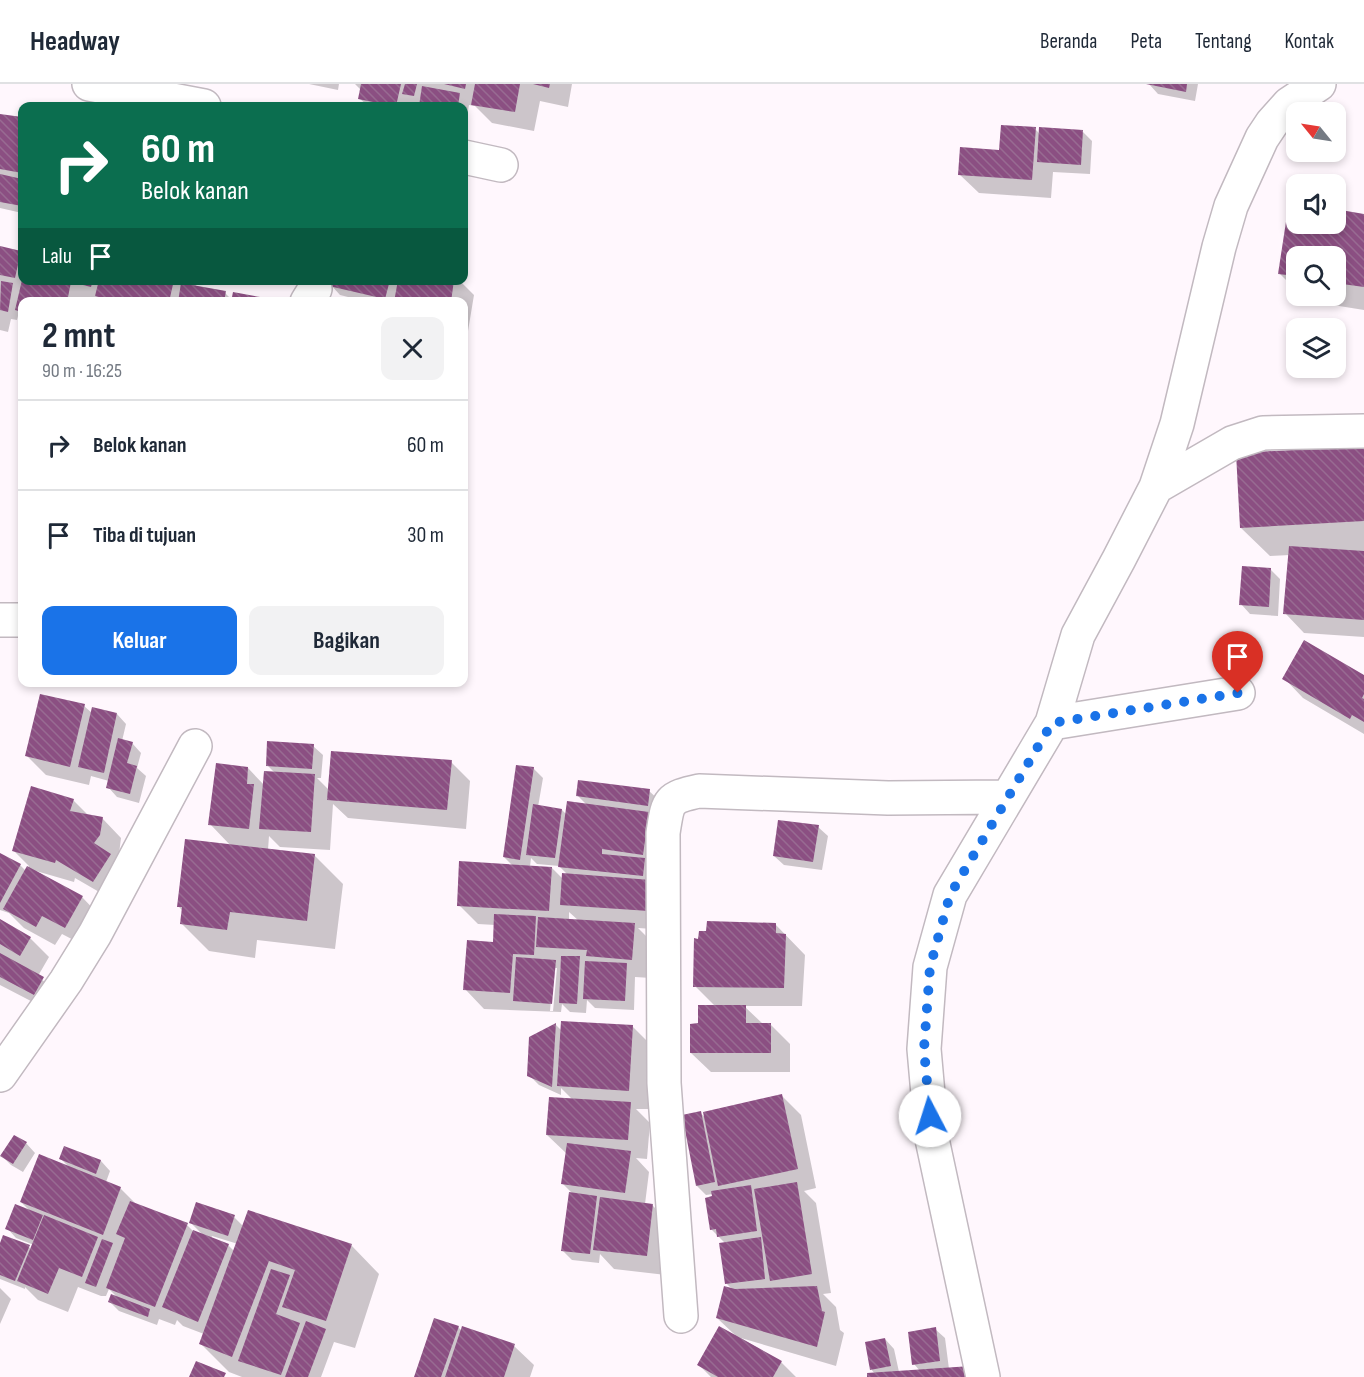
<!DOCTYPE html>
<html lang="id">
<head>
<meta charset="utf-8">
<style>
	:root { --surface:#fff; --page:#f2f2f3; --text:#1f2937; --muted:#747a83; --line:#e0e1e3; --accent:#1a73e8 }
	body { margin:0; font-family:"Sofia Sans Condensed",sans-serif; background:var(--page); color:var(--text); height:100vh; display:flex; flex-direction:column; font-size:22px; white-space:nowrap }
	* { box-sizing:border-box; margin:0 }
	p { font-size:20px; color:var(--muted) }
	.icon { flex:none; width:33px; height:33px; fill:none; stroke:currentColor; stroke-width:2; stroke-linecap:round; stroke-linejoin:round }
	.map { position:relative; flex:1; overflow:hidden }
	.details { position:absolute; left:18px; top:213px; width:450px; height:390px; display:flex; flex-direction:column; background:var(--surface); border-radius:12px; box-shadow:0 3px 9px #0003 }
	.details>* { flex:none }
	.hud { position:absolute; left:18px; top:18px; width:450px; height:183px; border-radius:12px; box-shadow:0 3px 9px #0003; background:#0b6e4f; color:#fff; overflow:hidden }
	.needle { width:39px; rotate:300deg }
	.tools { position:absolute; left:1286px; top:18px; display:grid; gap:12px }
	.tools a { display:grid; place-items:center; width:60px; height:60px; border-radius:12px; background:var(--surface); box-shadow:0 3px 9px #0003; font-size:30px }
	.pin { position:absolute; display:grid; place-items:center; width:51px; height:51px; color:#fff; margin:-62px -26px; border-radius:50% 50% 50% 0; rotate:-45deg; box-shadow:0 0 6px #0007 }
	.pin .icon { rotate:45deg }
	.me { position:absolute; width:66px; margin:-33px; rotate:355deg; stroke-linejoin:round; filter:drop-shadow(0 0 4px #0008) }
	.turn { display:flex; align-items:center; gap:21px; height:126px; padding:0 24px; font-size:27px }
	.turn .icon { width:78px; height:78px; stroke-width:2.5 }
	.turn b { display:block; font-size:42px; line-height:51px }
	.then { display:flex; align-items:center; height:57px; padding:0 24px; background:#0003; gap:12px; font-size:22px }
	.round { display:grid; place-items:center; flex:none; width:63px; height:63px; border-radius:12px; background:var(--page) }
	.summary { display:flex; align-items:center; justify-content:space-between; height:102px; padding:0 24px }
	h1 { font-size:36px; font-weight:700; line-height:45px }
	.cta { display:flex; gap:12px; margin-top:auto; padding:12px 24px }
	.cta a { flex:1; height:69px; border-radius:12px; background:var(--accent); color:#fff; font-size:24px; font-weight:700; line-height:69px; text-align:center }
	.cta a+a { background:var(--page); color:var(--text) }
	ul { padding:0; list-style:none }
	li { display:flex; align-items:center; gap:18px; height:90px; padding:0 24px; border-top:2px solid var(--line) }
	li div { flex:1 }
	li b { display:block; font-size:22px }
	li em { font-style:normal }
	header { display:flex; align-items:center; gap:36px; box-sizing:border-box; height:84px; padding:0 30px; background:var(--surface); border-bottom:2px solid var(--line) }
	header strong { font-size:28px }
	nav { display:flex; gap:33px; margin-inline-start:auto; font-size:21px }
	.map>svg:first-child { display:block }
	.shadow { fill:#0003; fill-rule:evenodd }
	.building { fill:url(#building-back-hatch) }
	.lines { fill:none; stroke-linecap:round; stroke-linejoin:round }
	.street-casing { stroke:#c2b9c0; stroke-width:36 }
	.street { stroke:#fff; stroke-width:33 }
	.route { stroke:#1a73e8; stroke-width:10; stroke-dasharray:0 18 }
</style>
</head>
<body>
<header>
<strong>Headway</strong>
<nav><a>Beranda</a><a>Peta</a><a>Tentang</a><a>Kontak</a></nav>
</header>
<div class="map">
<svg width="1364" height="1293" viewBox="0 0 1364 1293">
	<defs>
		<pattern id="building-back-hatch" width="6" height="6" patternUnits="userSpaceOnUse" patternTransform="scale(1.5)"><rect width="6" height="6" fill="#8b4f82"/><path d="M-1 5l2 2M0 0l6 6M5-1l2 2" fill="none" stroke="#986b92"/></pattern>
	</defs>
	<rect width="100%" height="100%" fill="#fff7fd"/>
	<path class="shadow" d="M 309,0 L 339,0 L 338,6 Z
		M 355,0 L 572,0 L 568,23 L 540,17 L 534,47 L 492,39 L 475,22 L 469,21 L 467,33 L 464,32 L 464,22 L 368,22 L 359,14 L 361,6 Z
		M 1149,0 L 1198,0 L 1195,17 L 1158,10 Z
		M 0,31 L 22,35 L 22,129 L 0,124 Z
		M 1035,45 L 1040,50 L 1083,48 L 1092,57 L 1090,90 L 1053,88 L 1051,114 L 979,109 L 959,90 Z
		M 1296,121 L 1296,140 L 1335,140 L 1335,127 L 1364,131 L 1364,226 L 1308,217 L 1302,212 L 1335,212 L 1335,172 L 1296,172 L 1296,206 L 1279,189 Z
		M 0,163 L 22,170 L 22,196 L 197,196 L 196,203 L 225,209 L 233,217 L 259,214 L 262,218 L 22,218 L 22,231 L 19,228 L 17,236 L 11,235 L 8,248 L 0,246 Z
		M 332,196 L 459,196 L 474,211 L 468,247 L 464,247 L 464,218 L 368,218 L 340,211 L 331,201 Z
		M 1364,363 L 1364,467 L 1362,469 L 1364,469 L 1364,553 L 1304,549 L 1285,529 L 1290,471 L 1270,472 L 1241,444 Z
		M 1271,486 L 1280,495 L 1278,532 L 1250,530 L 1241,520 Z
		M 1364,593 L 1364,650 L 1303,614 L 1284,594 Z
		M 322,598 L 340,598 L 340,601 Z
		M 84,622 L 92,629 L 93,624 L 117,630 L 126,640 L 122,657 L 132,659 L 141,669 L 137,684 L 146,692 L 139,719 L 117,713 L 108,703 L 109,697 L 91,692 L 89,701 L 46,691 L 27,672 Z
		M 313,662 L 323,671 L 321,694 L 317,694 L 329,706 L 451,678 L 470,697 L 466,745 L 348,734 L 333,720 L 330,766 L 280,763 L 269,752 L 268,766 L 314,771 L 343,800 L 335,865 L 257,856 L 255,874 L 209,867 L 181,839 L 183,827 L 178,822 L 231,762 L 210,740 L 248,684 L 264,701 L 275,689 L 267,681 Z
		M 533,684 L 543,694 L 538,723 L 562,726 L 567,731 L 587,721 L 578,712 L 649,707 L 659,716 L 657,731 L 649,730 L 668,748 L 668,846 L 638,844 L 654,860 L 651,894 L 635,893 L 634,926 L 595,924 L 587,916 L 586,929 L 570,928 L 562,920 L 561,928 L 484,925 L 465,905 L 494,860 L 495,841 L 478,840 L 459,821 L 513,782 L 504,773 ZM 531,774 L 537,780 L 559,782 L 568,791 L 564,796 L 552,784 L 530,783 ZM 569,828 L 579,837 L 569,836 ZM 554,884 L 557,884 L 553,927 L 550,927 Z
		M 73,716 L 89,732 L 102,734 L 121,754 L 119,770 L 115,776 L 129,790 L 113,816 L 75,794 L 74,798 L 36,787 L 82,813 L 101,833 L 85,862 L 62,850 L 55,861 L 24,844 L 9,829 L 0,826 L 0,770 L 20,781 L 26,787 L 29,782 L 14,767 Z
		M 818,743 L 828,752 L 822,786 L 784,781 L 774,772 Z
		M 0,837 L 30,854 L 49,873 L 38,892 L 62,914 L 54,929 L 0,901 Z
		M 775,840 L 805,871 L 802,922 L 744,922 L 763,940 L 770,940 L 790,960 L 790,988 L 711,988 L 691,969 L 700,940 L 716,923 L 695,902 Z
		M 556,941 L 562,947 L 632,942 L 652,962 L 648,1025 L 636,1025 L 650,1039 L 647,1075 L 636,1074 L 649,1088 L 645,1120 L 652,1121 L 672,1141 L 666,1191 L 614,1185 L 600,1170 L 599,1179 L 572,1176 L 562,1166 L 573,1110 L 563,1100 L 567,1070 L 547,1051 L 573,1016 L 561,1004 L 561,1011 L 539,1001 L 529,991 Z
		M 782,1012 L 801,1031 L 816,1104 L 804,1107 L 816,1119 L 831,1209 L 823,1210 L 836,1223 L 840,1246 L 844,1249 L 836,1282 L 741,1254 L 781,1278 L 796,1293 L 711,1293 L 699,1281 L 735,1251 L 717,1234 L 733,1206 L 726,1199 L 725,1159 L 711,1145 L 713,1110 L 706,1111 L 697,1102 L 700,1029 L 706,1034 Z
		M 26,1059 L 35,1069 L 23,1088 L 11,1081 L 2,1072 Z
		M 65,1064 L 101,1077 L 110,1087 L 106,1098 L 120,1104 L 138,1122 L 187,1141 L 194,1148 L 203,1151 L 191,1139 L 234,1133 L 244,1143 L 351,1161 L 379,1190 L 355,1264 L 334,1258 L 321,1293 L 242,1293 L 229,1288 L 201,1260 L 204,1250 L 183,1242 L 177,1236 L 175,1241 L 159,1235 L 157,1241 L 119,1227 L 110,1218 L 119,1215 L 109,1205 L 106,1212 L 101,1212 L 78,1203 L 68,1228 L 38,1216 L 25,1203 L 25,1205 L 0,1195 L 0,1163 L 29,1163 L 32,1166 L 34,1161 L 16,1154 L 7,1144 L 31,1128 L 21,1118 L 70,1084 L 61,1075 ZM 212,1152 L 238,1160 L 235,1168 L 228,1161 L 211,1155 Z
		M 0,1204 L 11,1215 L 0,1240 Z
		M 458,1243 L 462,1247 L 514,1262 L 534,1281 L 530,1293 L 415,1293 Z
		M 935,1245 L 945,1254 L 949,1285 L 869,1293 L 875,1290 L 871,1285 L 885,1255 L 894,1265 L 899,1288 L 920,1287 L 914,1280 Z"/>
	<path class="building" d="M 361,0 L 401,0 L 396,22 L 372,22 L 373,18 L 358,15 Z
		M 405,0 L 417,0 L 414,12 L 402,10 Z
		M 444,0 L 466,0 L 465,5 Z
		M 475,0 L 520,0 L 515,28 L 471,21 Z
		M 533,0 L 550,0 L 549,4 Z
		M 1146,0 L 1187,0 L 1186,8 Z
		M 422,2 L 460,9 L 458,22 L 438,21 L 437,22 L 419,22 Z
		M 0,30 L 22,33 L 22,89 L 0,85 Z
		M 1001,41 L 1036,43 L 1032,96 L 958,91 L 960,63 L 999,66 Z
		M 1039,43 L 1083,46 L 1081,81 L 1037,78 Z
		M 0,90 L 22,95 L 22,122 L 0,118 Z
		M 1289,118 L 1296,119 L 1296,140 L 1335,140 L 1335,125 L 1364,130 L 1364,203 L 1335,199 L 1335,172 L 1296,172 L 1296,192 L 1278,190 Z
		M 0,162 L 21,167 L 15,194 L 0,191 Z
		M 22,196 L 93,196 L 91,203 L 71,198 L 67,218 L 22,218 L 22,228 L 15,226 Z
		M 99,196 L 174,196 L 169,218 L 118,218 L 95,212 Z
		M 330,196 L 390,196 L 385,215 L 329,202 Z
		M 398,196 L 454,196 L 451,218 L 394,218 Z
		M 1,197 L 13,199 L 8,228 L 0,226 Z
		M 181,199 L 226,207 L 224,218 L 178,218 Z
		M 233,208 L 260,213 L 259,218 L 231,218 Z
		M 1364,362 L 1364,437 L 1240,444 L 1236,369 Z
		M 1289,462 L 1364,467 L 1364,536 L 1283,530 Z
		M 1242,482 L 1271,484 L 1269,523 L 1239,521 Z
		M 1304,556 L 1364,591 L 1364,610 L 1362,614 L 1364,615 L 1364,638 L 1352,631 L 1350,635 L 1282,595 Z
		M 40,610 L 85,620 L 70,683 L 25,672 Z
		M 92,623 L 117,629 L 104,689 L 78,683 Z
		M 118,654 L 133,658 L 127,679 L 137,682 L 130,710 L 106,704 Z
		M 267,657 L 314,660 L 312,685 L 266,682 Z
		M 331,667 L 452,676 L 447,726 L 327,716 Z
		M 216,679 L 248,683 L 247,700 L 254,700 L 249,745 L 208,741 Z
		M 516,681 L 534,683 L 520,776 L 503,773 Z
		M 264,687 L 315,690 L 311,748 L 259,745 Z
		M 578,696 L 650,705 L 648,722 L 576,712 Z
		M 31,702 L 74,715 L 70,727 L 103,733 L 100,751 L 94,759 L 111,770 L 93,798 L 56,776 L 55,779 L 12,767 Z
		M 567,717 L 649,728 L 643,771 L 602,765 L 602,770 L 645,774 L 643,792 L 558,783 Z
		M 533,720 L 562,725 L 555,774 L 526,771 Z
		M 778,736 L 819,741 L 813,778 L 773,772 Z
		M 185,755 L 315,770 L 307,837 L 230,828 L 227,846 L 180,840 L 182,823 L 177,823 Z
		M 0,769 L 21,780 L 0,819 Z
		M 459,777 L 552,783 L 549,827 L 457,822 Z
		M 27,782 L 83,812 L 65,844 L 42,832 L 36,843 L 3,825 Z
		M 562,789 L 651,796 L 649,827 L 560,821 Z
		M 494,830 L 536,832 L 534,871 L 513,870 L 510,909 L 463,906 L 467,856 L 493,858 Z
		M 538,833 L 635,839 L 632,876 L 586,872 L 587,866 L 536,863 Z
		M 0,835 L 31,853 L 20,872 L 0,860 Z
		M 707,837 L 776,839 L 776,849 L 786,850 L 784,904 L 693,903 L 694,854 L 698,855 L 699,847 L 706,847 Z
		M 0,869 L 44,893 L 34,911 L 0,893 Z
		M 561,872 L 580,872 L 577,920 L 559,919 Z
		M 516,873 L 556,876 L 552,920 L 513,917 Z
		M 585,877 L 627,879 L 625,917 L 583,915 Z
		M 698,921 L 746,921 L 746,939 L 771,939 L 771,969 L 690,969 L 690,940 L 698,939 Z
		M 561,937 L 633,941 L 629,1007 L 557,1002 Z
		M 556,939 L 552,1003 L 527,992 L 529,953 Z
		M 782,1010 L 798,1085 L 718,1102 L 703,1028 Z
		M 549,1013 L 631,1018 L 628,1056 L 546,1051 Z
		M 701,1027 L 715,1098 L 696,1102 L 682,1031 Z
		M 14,1051 L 27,1058 L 13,1080 L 0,1072 Z
		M 567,1059 L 631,1067 L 625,1109 L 561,1100 Z
		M 64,1062 L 101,1076 L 96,1090 L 59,1075 Z
		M 39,1070 L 121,1103 L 103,1151 L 20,1118 Z
		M 797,1098 L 812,1190 L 770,1197 L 754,1105 Z
		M 751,1101 L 757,1147 L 717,1153 L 716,1145 L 710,1146 L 705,1114 L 712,1112 L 711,1107 Z
		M 569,1108 L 597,1112 L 590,1170 L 561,1167 Z
		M 600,1113 L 653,1120 L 647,1172 L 593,1166 Z
		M 130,1117 L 188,1139 L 155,1223 L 106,1204 L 125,1154 L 116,1150 Z
		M 196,1118 L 235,1131 L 228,1152 L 189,1139 Z
		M 15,1120 L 43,1131 L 33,1156 L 5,1145 Z
		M 248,1126 L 352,1160 L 326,1237 L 282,1223 L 295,1186 L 269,1177 L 232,1273 L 199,1260 Z
		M 44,1131 L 98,1153 L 82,1193 L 59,1184 L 48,1210 L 17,1197 Z
		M 193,1146 L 229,1160 L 198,1238 L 162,1223 Z
		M 3,1151 L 30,1161 L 15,1197 L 0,1191 L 0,1159 Z
		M 761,1153 L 765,1195 L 725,1200 L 719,1159 Z
		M 102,1155 L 113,1159 L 96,1203 L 85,1199 Z
		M 271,1185 L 290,1191 L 276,1230 L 300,1239 L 281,1291 L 238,1277 Z
		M 724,1202 L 735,1205 L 817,1202 L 822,1227 L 825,1228 L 817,1263 L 716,1234 Z
		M 111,1210 L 150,1225 L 148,1233 L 108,1218 Z
		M 434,1234 L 459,1242 L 441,1293 L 414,1293 Z
		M 306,1237 L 326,1245 L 308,1293 L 285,1293 Z
		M 462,1242 L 515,1260 L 504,1293 L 445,1293 Z
		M 719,1242 L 782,1277 L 773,1293 L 718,1293 L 697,1281 Z
		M 936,1243 L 940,1277 L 912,1281 L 908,1248 Z
		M 885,1254 L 891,1282 L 870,1286 L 865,1258 Z
		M 196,1277 L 226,1289 L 224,1293 L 189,1293 Z
		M 971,1282 L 972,1293 L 867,1293 L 867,1289 Z"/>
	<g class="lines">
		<defs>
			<path id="street" d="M 89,0 L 204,22
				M 464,73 L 501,81
				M 307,218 L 315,205
				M 1156,403 L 1232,359 L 1263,349 L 1364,347
				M 0,536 L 22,536
				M 1052,639 L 1238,609
				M 0,991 L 66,897 L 95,850 L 195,662
				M 681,1232 L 664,999 L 663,749 C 668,717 667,714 699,707 L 888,714 L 1006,713
				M 983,1293 L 932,1055 L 924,965 L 930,883 L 950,811 L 1052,639 L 1078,551 L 1119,475 L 1156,403 L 1177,340 L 1219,163 L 1231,122 L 1262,54 L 1272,39 L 1289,20 L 1319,0"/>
		</defs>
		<use href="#street" class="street-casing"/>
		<use href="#street" class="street"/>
	</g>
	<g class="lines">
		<path class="route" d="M 930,1032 L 924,965 L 930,883 L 950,811 L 1052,639 L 1238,609"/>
	</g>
</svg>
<div class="tools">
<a><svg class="needle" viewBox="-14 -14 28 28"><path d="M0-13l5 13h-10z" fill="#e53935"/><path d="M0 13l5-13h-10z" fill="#747a83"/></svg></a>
<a><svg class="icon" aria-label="sound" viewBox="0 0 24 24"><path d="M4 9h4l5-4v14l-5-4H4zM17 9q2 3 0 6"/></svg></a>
<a><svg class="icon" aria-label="search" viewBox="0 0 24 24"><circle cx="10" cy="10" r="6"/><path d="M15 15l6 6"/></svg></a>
<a><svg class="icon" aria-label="layers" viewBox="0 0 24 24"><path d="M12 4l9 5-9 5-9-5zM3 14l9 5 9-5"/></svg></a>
</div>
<div class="pin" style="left:1238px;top:609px;background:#d93025"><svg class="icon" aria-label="arrive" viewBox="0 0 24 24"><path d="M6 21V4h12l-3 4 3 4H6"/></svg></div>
<svg class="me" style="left:930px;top:1032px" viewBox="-20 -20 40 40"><circle r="19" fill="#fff"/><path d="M0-13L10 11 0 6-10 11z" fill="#1a73e8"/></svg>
<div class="hud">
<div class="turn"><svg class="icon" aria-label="right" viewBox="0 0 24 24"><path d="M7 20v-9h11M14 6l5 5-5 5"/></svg><div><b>60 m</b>Belok kanan</div></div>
<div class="then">Lalu<svg class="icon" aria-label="arrive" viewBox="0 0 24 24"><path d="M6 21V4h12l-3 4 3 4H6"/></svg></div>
</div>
<section class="details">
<div class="summary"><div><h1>2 mnt</h1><p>90 m · 16:25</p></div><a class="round"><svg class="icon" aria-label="close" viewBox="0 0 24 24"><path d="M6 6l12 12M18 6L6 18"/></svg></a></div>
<ul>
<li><svg class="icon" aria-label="right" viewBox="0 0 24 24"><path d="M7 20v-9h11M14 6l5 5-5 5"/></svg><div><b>Belok kanan</b></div><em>60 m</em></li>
<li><svg class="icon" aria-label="arrive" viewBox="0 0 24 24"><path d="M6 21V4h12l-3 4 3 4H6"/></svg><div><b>Tiba di tujuan</b></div><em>30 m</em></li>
</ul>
<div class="cta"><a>Keluar</a><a>Bagikan</a></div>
</section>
</div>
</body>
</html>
